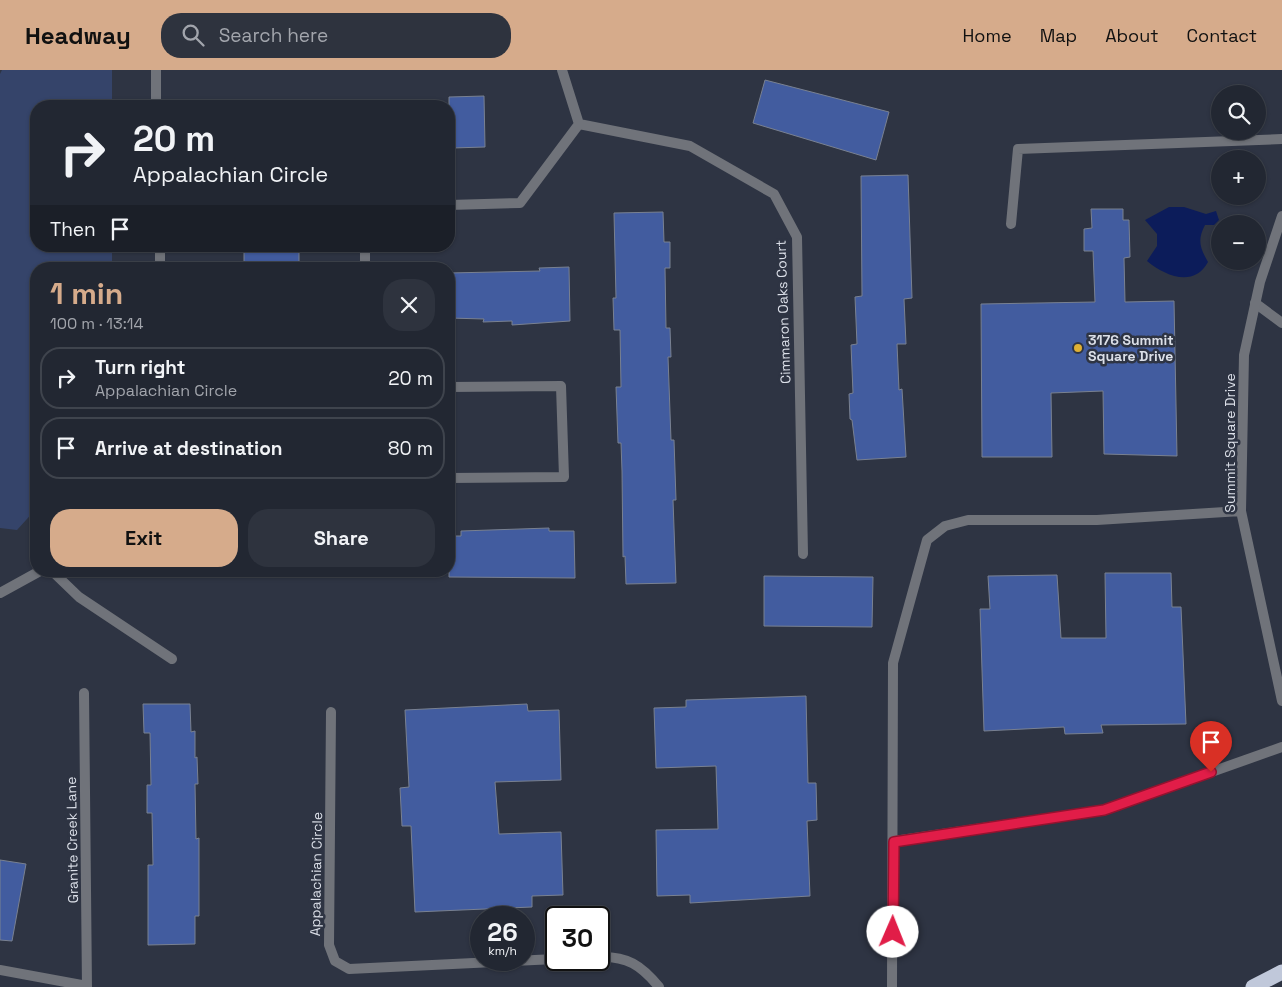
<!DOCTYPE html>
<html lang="en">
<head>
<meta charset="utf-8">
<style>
	:root { --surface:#222732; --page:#2e333e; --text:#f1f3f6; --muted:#a2a5ac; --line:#3f444d; --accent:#d6ab8b }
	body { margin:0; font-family:"Space Grotesk",sans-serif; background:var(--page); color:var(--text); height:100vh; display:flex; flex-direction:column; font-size:19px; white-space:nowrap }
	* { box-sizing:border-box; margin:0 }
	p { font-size:16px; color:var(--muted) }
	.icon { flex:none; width:28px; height:28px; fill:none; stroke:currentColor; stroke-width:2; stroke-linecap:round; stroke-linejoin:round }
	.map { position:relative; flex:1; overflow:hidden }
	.side { position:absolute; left:30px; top:192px; width:425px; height:315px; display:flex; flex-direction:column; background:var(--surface); border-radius:20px; box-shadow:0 1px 4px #0004,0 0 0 1px var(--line) }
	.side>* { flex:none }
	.guide { position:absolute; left:30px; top:30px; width:425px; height:152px; border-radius:20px; box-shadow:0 1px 4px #0004,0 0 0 1px var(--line); background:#222732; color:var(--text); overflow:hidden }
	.fabs { position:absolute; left:1211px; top:15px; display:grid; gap:10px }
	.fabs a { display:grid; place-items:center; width:55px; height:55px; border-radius:50%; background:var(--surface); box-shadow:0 1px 4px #0004,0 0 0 1px var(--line); font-size:25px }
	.speed { position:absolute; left:470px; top:836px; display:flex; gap:10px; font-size:25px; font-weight:700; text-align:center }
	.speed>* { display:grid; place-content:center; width:65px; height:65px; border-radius:50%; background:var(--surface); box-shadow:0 1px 4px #0004,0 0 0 1px var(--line); line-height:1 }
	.speed small { font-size:12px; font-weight:400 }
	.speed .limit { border:2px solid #111; border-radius:8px; background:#fff; color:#111 }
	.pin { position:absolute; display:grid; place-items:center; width:42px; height:42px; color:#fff; margin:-51px -21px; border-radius:50% 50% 50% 0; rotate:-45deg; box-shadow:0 0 5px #0007 }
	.pin .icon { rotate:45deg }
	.me { position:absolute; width:55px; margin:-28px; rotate:1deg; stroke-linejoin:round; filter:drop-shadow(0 0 4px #0008) }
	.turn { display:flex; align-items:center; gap:18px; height:105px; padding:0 20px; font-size:22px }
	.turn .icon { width:65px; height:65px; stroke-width:2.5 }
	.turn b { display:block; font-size:35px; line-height:42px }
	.then { display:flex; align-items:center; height:48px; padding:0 20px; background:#0003; gap:10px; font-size:19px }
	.round { display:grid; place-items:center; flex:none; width:52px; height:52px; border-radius:20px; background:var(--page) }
	.overview { display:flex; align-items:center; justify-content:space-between; height:85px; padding:0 20px }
	h1 { font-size:30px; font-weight:800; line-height:38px; color:var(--accent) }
	.cta { display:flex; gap:10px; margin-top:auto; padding:10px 20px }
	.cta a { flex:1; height:58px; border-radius:20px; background:var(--accent); color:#111; font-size:20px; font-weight:800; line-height:58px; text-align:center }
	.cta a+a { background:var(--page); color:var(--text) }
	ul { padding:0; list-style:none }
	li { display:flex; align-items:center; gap:15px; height:62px; margin:0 10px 8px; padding:0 10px; border:2px solid var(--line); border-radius:20px }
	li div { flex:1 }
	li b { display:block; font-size:19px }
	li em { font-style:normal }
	header { display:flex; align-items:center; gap:30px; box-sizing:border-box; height:70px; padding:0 25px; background:var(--accent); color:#111 }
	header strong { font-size:24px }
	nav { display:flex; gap:28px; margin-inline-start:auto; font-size:18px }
	.search { width:350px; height:45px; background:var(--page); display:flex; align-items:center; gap:12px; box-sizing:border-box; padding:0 18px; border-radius:20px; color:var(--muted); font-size:19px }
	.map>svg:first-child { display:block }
	.green { fill:#35446a }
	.water { fill:#0c1c5a }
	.building { fill:#425c9f; stroke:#798191 }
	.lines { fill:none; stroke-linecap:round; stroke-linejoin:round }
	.service { stroke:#70737a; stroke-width:10 }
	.minor { stroke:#70737a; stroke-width:10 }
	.motorway { stroke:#c0c8da; stroke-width:15 }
	.route-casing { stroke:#92132f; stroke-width:12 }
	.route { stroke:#e11d48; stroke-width:9 }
	.poi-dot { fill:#dfb034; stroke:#2e3443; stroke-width:2 }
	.labels { text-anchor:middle; stroke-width:5; stroke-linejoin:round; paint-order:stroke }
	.street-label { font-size:14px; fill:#dbdfe8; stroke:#2e3443 }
	.poi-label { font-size:14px; font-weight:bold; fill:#dbdfe8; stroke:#2e3443; text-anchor:start }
</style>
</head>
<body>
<header>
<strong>Headway</strong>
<div class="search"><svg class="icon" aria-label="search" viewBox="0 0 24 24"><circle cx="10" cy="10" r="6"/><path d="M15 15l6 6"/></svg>Search here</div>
<nav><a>Home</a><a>Map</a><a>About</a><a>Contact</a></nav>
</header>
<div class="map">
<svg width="1282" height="917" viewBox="0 0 1282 917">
	<rect width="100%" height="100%" fill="#2e3443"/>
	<path class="green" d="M 2,0 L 112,0 L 112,36 L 36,36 L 36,176 L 112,176 L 112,199 L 36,199 L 36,439 L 17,460 L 0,458 L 0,4 Z"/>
	<path class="water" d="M 1169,137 L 1184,137 L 1206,144 L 1216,141 L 1219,150 L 1214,155 L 1205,155 C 1197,170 1200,178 1208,192 C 1194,218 1165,206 1147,191 L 1157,176 L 1157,164 L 1145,150 Z"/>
	<path class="building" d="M 765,10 L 889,42 L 876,90 L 753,53 Z
		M 484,26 L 485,77 L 452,78 L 452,74 L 449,74 L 449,27 Z
		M 908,105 L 912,228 L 904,229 L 906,274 L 897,274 L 899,320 L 902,319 L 906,387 L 857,390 L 852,350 L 850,349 L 849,324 L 853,323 L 851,275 L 857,274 L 855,227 L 862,226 L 861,106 Z
		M 1091,139 L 1123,139 L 1123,150 L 1129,150 L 1130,187 L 1124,188 L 1125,232 L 1174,231 L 1177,386 L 1104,384 L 1103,321 L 1051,323 L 1052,387 L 982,387 L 981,234 L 1095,232 L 1093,181 L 1084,181 L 1084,159 L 1092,158 Z
		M 663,142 L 664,172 L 670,172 L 670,198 L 665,198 L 666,258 L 670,258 L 671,287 L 668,287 L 671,370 L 674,370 L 676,430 L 673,430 L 676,513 L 626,514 L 625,486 L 623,487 L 622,401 L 621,373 L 618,373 L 616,317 L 621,317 L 620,260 L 614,260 L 613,228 L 616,228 L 614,143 Z
		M 244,176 L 299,176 L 299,199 L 244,199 Z
		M 569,197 L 570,251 L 512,255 L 512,251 L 483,252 L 484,249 L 449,248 L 449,203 L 540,201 L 539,198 Z
		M 549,458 L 549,461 L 574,461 L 575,508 L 449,507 L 449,466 L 461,466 L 461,461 Z
		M 1105,503 L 1171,503 L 1172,537 L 1181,537 L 1186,654 L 1101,655 L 1103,663 L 1065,664 L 1064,657 L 984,661 L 980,539 L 990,539 L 988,506 L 1057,505 L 1061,568 L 1106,568 Z
		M 764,506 L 873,507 L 872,557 L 764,556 Z
		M 806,626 L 808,713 L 816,713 L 817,750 L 807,751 L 810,826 L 690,833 L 690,825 L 657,826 L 656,760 L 718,759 L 716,696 L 656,698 L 654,638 L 686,637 L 686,630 Z
		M 143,634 L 190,634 L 191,662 L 195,661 L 195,688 L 197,687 L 198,714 L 195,714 L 196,769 L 199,768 L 199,846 L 195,846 L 195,874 L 148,875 L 148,795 L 153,795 L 152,743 L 147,743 L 147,715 L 151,715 L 150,663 L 144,663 Z
		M 527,634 L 528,641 L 559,640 L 561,710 L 495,712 L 499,764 L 561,762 L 563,825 L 532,826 L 532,837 L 415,842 L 411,756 L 402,756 L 400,718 L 409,717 L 405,640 Z
		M 0,790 L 26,794 L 12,871 L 0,870 Z"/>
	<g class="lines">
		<path class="service" d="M 1011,154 L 1018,79 L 1282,69
			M 1255,233 L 1282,253"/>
		<path class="minor" d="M 156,0 L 156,36
			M 562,0 L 579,54
			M 579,54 L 690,76 L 774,124 L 797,167 L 803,484
			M 449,135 L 520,133 L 579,54
			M 1282,146 L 1260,212 L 1244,285 L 1241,441 L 1282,631
			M 160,176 L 160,199
			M 365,176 L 365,199
			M 449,317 L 561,316 L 564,407 L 449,408
			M 52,501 L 79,527 L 172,589
			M 0,523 L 40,501
			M 84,623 L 87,917
			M 331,642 L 329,875 L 335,891 L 349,899 L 556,889
			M 894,771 L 1104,740 L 1282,677
			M 599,887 C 627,886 641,895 659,917
			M 0,900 L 87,916
			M 892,917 L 893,593 L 927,470 L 945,456 L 968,450 L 1097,450 L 1241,441"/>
		<path class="motorway" d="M 1253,917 L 1282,902"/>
	</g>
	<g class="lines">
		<defs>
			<path id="route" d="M 893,862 L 894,772 L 1104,740 L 1211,702"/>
		</defs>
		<use href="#route" class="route-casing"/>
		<use href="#route" class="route"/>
	</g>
	<circle class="poi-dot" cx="1078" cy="278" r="5"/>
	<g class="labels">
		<g class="street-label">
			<text transform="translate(783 242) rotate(-92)" y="5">Cimmaron Oaks Court</text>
			<text transform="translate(1230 373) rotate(-90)" y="5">Summit Square Drive</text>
			<text transform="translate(72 770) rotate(-91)" y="5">Granite Creek Lane</text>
			<text transform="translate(316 804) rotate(-89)" y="5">Appalachian Circle</text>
		</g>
		<g class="poi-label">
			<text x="1088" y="275">3176 Summit<tspan x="1088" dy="16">Square Drive</tspan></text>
		</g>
	</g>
</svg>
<div class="fabs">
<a><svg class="icon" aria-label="search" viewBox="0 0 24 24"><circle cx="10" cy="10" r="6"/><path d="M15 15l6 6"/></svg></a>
<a>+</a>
<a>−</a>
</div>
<div class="speed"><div>26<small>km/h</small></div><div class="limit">30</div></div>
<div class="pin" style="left:1211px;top:702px;background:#d93025"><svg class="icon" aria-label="arrive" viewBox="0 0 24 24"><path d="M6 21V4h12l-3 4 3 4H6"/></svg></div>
<svg class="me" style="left:893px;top:862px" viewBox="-20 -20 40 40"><circle r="19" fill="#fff"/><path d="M0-13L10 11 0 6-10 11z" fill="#e11d48"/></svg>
<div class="guide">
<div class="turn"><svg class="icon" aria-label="right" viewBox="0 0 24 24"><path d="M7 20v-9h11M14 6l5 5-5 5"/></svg><div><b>20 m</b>Appalachian Circle</div></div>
<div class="then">Then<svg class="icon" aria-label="arrive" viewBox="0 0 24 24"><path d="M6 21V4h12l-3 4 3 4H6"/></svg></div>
</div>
<section class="side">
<div class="overview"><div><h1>1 min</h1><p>100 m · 13:14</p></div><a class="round"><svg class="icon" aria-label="close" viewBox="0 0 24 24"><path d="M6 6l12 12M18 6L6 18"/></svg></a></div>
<ul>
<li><svg class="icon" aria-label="right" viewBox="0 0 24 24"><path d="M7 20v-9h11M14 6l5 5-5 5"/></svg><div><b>Turn right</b><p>Appalachian Circle</p></div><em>20 m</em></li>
<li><svg class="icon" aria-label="arrive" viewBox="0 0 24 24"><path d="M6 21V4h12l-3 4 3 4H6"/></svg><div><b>Arrive at destination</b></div><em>80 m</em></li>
</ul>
<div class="cta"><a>Exit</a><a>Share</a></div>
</section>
</div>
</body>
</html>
